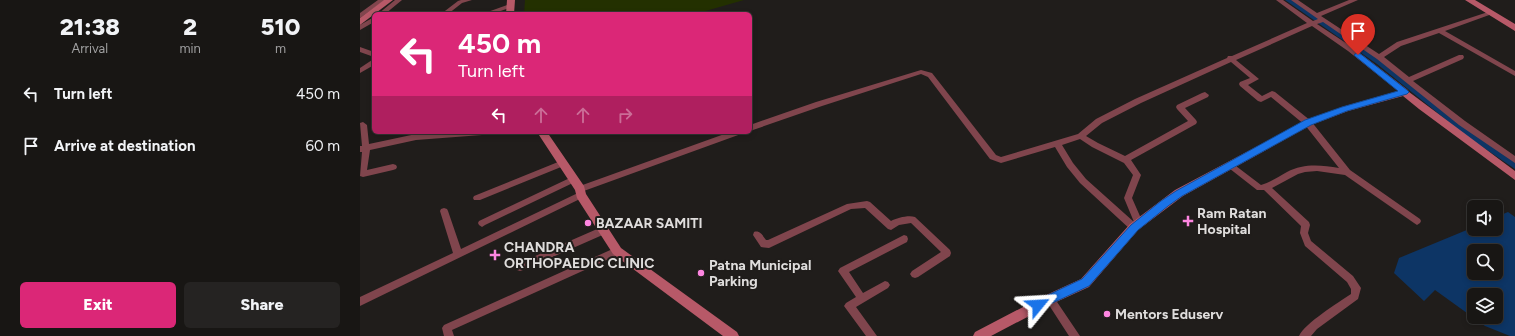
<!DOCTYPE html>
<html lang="en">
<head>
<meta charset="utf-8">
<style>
	:root { --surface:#181614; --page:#252322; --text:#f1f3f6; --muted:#9f9fa0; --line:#363534; --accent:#db2777 }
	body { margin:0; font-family:Figtree,sans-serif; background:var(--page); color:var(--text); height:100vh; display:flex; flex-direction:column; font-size:15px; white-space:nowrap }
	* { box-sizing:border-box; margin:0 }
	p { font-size:13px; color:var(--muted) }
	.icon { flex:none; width:22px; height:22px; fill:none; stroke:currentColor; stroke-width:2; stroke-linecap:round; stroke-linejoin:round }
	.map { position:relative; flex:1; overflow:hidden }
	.drawer { display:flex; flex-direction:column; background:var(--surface); width:360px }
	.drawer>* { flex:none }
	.top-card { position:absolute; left:12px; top:12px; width:380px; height:122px; border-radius:6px; box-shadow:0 2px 6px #0003,0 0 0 1px var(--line); background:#db2777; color:#fff; overflow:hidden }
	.fabs { position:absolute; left:1107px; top:200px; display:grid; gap:8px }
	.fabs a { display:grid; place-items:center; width:36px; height:36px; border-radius:6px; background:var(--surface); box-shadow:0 2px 6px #0003,0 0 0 1px var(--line); font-size:20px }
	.pin { position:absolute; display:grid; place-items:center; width:34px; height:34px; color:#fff; margin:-41px -17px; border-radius:50% 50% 50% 0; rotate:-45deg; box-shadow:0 0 4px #0007 }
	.pin .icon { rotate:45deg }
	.me { position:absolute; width:44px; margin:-22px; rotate:63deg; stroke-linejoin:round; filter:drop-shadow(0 0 3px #0008) }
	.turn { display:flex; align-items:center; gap:14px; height:84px; padding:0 20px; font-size:18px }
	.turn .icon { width:52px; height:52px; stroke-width:2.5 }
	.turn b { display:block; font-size:28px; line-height:34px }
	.lanes { display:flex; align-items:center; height:38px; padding:0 20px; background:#0003; justify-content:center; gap:20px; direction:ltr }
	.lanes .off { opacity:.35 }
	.eta { display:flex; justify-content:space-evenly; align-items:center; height:68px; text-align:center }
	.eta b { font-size:24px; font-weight:800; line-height:28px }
	.button { display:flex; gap:8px; margin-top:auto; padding:8px 20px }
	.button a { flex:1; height:46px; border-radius:6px; background:var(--accent); color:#fff; font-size:16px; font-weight:800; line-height:46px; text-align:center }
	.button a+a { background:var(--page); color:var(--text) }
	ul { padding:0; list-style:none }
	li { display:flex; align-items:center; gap:12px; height:52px; padding:0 20px }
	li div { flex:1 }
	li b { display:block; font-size:15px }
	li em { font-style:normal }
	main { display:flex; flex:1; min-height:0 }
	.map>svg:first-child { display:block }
	.green { fill:#233000 }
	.water { fill:#0d3565; fill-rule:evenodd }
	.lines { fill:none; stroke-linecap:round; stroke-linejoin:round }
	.canal { fill:#0d3565; fill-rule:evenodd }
	.street { fill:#80454d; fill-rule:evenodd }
	.secondary { fill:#b75968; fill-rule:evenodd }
	.route { fill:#1a73e8; stroke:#114b97 }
	.poi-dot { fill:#fe86e1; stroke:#201d1b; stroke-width:1.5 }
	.labels { text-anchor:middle; stroke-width:4; stroke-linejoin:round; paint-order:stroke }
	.poi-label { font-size:14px; font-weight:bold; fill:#dfdddc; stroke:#201d1b; text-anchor:start }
</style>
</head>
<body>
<main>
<section class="drawer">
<div class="eta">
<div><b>21:38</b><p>Arrival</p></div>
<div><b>2</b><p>min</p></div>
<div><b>510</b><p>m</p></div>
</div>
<ul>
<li><svg class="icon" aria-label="left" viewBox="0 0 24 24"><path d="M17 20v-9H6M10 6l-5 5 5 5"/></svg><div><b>Turn left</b></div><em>450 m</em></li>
<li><svg class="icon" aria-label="arrive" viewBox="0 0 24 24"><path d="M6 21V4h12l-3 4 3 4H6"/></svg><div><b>Arrive at destination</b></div><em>60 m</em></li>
</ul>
<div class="button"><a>Exit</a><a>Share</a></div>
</section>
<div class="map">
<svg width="1155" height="336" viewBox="0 0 1155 336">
	<rect width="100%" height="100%" fill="#201d1b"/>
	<path class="green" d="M 165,0 L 384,0 L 335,14 L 164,14 Z"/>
	<path class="water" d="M 1148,212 L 1155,217 L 1155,336 L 1150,336 L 1125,326 L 1075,290 L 1064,301 L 1034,273 L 1039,258 L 1114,227 L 1114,229 L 1136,229 L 1136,217 ZM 1114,251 L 1136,251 L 1136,273 L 1114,273 ZM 1114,295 L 1136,295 L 1136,317 L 1114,317 Z"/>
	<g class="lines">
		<path class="canal" d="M 925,0 L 932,0 L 1021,60 L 1111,131 L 1155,162 L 1155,169 L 1105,135 L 1017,64 Z"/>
		<path class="street" d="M 18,0 L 25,0 L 0,18 L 0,13 Z
			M 35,0 L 42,0 L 25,14 L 18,14 Z
			M 101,0 L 112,0 L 102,3 L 88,14 L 81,14 L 98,1 Z
			M 916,0 L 923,0 L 953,21 L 958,19 L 931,0 L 938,0 L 957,13 L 989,0 L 998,0 L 961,16 L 1019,54 L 1037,42 L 1128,12 L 1132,12 L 1132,14 L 1085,31 L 1155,71 L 1155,76 L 1079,33 L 1041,46 L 1024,57 L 1049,77 L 1099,55 L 1103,55 L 1104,57 L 1103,59 L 1053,81 L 1105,121 L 1155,156 L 1155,163 L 1099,125 L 1017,59 L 963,22 L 957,24 L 992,47 L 1048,90 L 1049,92 L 1048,94 L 1042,94 L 988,51 L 952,26 L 876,60 L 899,79 L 888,85 L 902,96 L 912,91 L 915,92 L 951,121 L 990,170 L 1060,219 L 1061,221 L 1060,223 L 1057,225 L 1054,223 L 985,175 L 957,171 L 945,172 L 938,174 L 912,188 L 949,222 L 950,225 L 948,233 L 951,241 L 993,276 L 1001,288 L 998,299 L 957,329 L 951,336 L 939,336 C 945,323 978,303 991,294 L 991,289 L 987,282 L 945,246 L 940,233 L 941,226 L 904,190 L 897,190 L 865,165 L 866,163 L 872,163 L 901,185 C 911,182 918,177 927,172 C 944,163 961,165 979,168 L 945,125 L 911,97 L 901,102 L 898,101 L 880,86 L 879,84 L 880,82 L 890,78 L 871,62 L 781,103 L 742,123 L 726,136 L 738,143 L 765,156 L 828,121 L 817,109 L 816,107 L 817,105 L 842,93 L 845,92 L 849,95 L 848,97 L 825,108 L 836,120 L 837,122 L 836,124 L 771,160 L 781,175 L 772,198 L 783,223 L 782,225 L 778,226 L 777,230 L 774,231 L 771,230 L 720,183 L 707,167 L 695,147 L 641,163 L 630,159 L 568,77 L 561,74 L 462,106 L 390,131 L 390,125 L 456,102 L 561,70 L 572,73 L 636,155 L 641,157 L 718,134 L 736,119 L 775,99 L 867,58 L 868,56 L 872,56 L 947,23 ZM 720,139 L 732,147 L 764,163 L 773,175 L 764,198 L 774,222 L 726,179 L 713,163 L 702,145 Z
			M 150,4 L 153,6 L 152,7 L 132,14 L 122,14 Z
			M 14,17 L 14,22 L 0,30 L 0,25 Z
			M 0,47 L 14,52 L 14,57 L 0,52 Z
			M 12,60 L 14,60 L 14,65 L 0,73 L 0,68 Z
			M 3,122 L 7,125 L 9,144 L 56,134 L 85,132 L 126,132 L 122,135 L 56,140 L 10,150 L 7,170 L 33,164 L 36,165 L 37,167 L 36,169 L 33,170 L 3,177 L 0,176 L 2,152 L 0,152 L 0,146 L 2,146 L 0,123 Z
			M 370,132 L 382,132 L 381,134 L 221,192 L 224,193 L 225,195 L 224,197 L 0,306 L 0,297 L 93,253 L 80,211 L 81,209 L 84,208 L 87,209 L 88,211 L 101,249 L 220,192 L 217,191 L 216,189 L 217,187 Z
			M 203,160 L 207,163 L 206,165 L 120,200 L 114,200 L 113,198 L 114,196 Z
			M 214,176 L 217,177 L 218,179 L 217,181 L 125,225 L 122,227 L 119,225 L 118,223 L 119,221 Z
			M 507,201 L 510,202 L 531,221 C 537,218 548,215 555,217 L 590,250 L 591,253 L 590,256 L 558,277 L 555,278 L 552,277 L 550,274 L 552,271 L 581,252 L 551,223 L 539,225 L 531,230 L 528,229 L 505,208 L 491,209 L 409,248 L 401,247 L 393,235 L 394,232 C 400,230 403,236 406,240 L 408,240 L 487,204 Z
			M 244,226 L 247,227 L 248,230 L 247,233 L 163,270 L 160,271 L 157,270 L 155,267 L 157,264 Z
			M 544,235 L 547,236 L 548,239 L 547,242 L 489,272 L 503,293 L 525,281 L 528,282 L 530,285 L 528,288 L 496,307 L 517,336 L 506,336 L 484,306 L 486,303 L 496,297 L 478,271 L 480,268 Z
			M 257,247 L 260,248 L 261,251 L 260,254 L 92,330 L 94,336 L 84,336 L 82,328 L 84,325 Z
			M 690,295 L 693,296 L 720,336 L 709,336 L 687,302 L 685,299 L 687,296 Z"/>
		<path class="secondary" d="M 24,0 L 33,0 L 0,25 L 0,18 Z
			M 147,0 L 155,0 L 154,14 L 146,14 Z
			M 1105,0 L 1115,0 L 1155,24 L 1155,31 Z
			M 1045,89 L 1155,171 L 1155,180 L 1059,109 L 1043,96 L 988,111 L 951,125 L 823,196 L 778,230 L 729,287 L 694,303 L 631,336 L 613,336 L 615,332 L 686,295 L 721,279 L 770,224 L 815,190 L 945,121 L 982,107 Z
			M 177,132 L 187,132 L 224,186 L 226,194 L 261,248 L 377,332 L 379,336 L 363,336 L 253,254 L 217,198 L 215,190 Z"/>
	</g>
	<path class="route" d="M 998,52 L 1047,90 L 1049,92 L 1047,94 L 987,111 L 951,125 L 822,196 L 808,206 L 778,230 L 729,286 L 682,308 L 678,310 L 675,308 L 673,305 L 675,301 L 722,279 L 771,225 L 801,201 L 816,191 L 945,120 L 982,107 L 1038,91 L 995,56 L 994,55 Z"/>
	<g class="poi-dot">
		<path d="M826 215h4v4h4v4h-4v4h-4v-4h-4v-4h4z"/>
		<circle cx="228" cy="223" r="4"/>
		<path d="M133 249h4v4h4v4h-4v4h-4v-4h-4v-4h4z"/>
		<circle cx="341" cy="273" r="4"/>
		<circle cx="747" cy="314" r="4"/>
	</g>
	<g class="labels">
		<g class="poi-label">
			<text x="837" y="218">Ram Ratan<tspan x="837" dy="16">Hospital</tspan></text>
			<text x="236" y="228">BAZAAR SAMITI</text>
			<text x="144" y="252">CHANDRA<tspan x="144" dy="16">ORTHOPAEDIC CLINIC</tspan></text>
			<text x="349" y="270">Patna Municipal<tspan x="349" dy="16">Parking</tspan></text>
			<text x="755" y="319">Mentors Eduserv</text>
		</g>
	</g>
</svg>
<div class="fabs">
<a><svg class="icon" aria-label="sound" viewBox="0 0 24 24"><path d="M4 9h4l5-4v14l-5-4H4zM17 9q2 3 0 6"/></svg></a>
<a><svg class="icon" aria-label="search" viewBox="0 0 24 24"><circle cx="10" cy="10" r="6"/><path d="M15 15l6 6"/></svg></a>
<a><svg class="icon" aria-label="layers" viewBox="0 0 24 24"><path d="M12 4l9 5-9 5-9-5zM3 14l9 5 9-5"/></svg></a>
</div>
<div class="pin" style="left:998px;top:55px;background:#d93025"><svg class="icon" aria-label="arrive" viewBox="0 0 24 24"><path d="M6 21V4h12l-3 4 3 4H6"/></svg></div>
<svg class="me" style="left:678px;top:305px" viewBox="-20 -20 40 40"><path d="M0-17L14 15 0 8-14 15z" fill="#1a73e8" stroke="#fff" stroke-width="4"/></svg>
<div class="top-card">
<div class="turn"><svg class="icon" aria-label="left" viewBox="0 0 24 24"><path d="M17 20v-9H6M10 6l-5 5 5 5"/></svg><div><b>450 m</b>Turn left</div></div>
<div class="lanes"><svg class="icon" aria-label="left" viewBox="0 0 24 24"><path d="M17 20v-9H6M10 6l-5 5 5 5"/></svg><svg class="icon off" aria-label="ahead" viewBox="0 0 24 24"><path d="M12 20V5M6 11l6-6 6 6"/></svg><svg class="icon off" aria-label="ahead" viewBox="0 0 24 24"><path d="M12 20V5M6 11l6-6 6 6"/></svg><svg class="icon off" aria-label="right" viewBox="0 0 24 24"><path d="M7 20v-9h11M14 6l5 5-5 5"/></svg></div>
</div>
</div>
</main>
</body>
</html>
